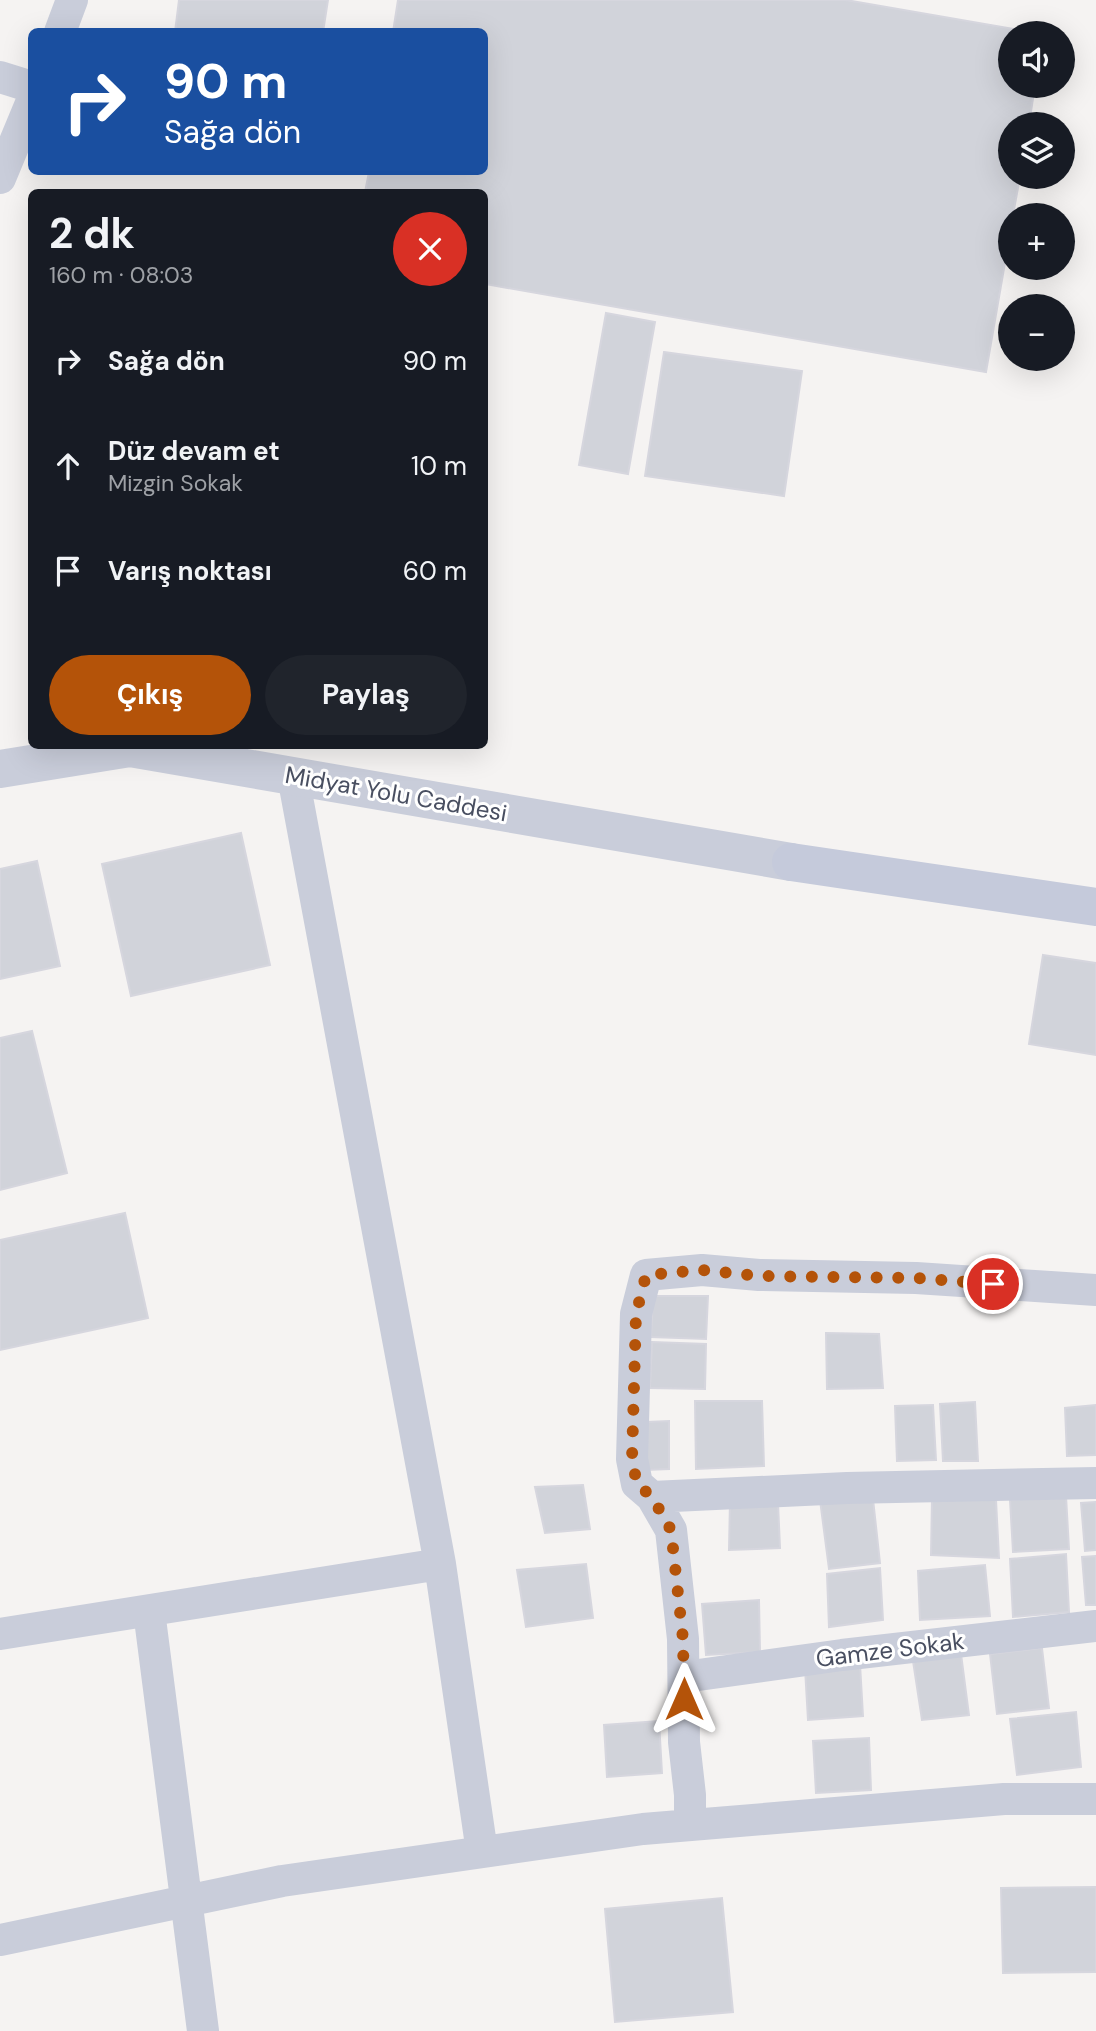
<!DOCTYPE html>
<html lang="tr">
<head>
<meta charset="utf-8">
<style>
	:root { --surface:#171b24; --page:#20242c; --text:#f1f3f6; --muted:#9ea1a6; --accent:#b45309 }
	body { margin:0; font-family:"DM Sans",sans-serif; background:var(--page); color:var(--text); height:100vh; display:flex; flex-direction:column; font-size:26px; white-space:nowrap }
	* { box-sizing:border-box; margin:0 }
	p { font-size:23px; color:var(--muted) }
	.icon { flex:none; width:38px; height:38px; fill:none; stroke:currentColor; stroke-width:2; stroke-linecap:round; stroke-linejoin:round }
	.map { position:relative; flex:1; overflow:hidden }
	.drawer { position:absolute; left:28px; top:189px; width:460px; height:560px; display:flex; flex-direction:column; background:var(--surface); border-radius:10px; box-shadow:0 7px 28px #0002 }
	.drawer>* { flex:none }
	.banner { position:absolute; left:28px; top:28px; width:460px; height:147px; border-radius:10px; box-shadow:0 7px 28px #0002; background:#1a4fa0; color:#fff; overflow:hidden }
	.controls { position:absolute; left:998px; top:21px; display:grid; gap:14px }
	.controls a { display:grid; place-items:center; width:77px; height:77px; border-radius:50%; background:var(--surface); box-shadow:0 7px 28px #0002; font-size:35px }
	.pin { position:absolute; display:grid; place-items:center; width:60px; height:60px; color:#fff; margin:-30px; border:4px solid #fff; border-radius:50%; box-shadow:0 2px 7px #0007 }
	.me { position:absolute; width:77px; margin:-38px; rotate:0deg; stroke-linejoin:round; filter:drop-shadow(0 0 5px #0008) }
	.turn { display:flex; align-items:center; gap:24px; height:147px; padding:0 21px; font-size:32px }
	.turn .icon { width:91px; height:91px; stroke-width:2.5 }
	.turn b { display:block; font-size:49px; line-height:60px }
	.round { display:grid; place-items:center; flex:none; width:74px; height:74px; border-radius:37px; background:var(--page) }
	.summary { display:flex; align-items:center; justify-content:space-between; height:119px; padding:0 21px }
	h1 { font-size:42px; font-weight:700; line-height:52px }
	.primary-button { display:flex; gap:14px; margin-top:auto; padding:14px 21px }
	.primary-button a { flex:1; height:80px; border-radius:42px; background:var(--accent); color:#fff; font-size:28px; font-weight:700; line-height:80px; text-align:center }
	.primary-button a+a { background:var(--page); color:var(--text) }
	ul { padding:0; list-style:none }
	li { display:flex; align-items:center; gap:21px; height:105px; padding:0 21px }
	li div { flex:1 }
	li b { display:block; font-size:26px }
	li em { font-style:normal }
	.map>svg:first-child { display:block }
	.building { fill:#d1d3da; stroke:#d6d6de; stroke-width:2 }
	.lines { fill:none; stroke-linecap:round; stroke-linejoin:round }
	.minor { stroke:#c9cdda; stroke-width:32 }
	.tertiary { stroke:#c9cdda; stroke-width:38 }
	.secondary { stroke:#c5cadb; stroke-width:38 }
	.route { stroke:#b45309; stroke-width:12; stroke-dasharray:0 21.6 }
	.labels { text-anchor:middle; stroke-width:6; stroke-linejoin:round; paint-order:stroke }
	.street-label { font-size:24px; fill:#494f61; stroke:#fff }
</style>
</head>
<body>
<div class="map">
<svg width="1096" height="2031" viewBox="0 0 1096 2031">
	<rect width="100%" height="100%" fill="#f5f3f2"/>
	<path class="building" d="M 179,0 L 328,0 L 323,32 L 175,32 Z
		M 398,0 L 846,0 L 1037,33 L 1010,33 L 1010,86 L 1035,86 L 1029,124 L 1010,124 L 1010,177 L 1020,177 L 1013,215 L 1010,215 L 1010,234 L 986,372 L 485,284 L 485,192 L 365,192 L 369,172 L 485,172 L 485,32 L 393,32 Z
		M 606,313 L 655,322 L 628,474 L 579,465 Z
		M 664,352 L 802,371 L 784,496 L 645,476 Z
		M 241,833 L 270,965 L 131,996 L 102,864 Z
		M 37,861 L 60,966 L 0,979 L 0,869 Z
		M 1043,955 L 1096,963 L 1096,1055 L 1029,1044 Z
		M 32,1031 L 67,1173 L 0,1190 L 0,1038 Z
		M 125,1213 L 148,1318 L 0,1350 L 0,1240 Z
		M 653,1296 L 708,1296 L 706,1339 L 651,1337 Z
		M 826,1333 L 879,1334 L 883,1388 L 827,1389 Z
		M 652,1342 L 706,1344 L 705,1389 L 650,1388 Z
		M 695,1401 L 762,1401 L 764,1466 L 696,1469 Z
		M 975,1402 L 978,1461 L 943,1461 L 940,1404 Z
		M 933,1405 L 936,1460 L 897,1461 L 895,1406 Z
		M 1096,1405 L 1096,1455 L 1067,1456 L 1065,1408 Z
		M 669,1421 L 669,1469 L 646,1470 L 647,1422 Z
		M 583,1485 L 590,1529 L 545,1533 L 535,1487 Z
		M 1066,1496 L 1069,1549 L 1013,1552 L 1010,1500 Z
		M 932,1498 L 996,1500 L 999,1558 L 931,1555 Z
		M 873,1499 L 880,1563 L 829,1569 L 820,1500 Z
		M 730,1501 L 778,1503 L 780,1548 L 729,1550 Z
		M 1096,1502 L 1096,1550 L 1085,1551 L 1081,1503 Z
		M 1066,1554 L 1069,1612 L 1013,1617 L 1010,1559 Z
		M 1096,1556 L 1096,1605 L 1086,1605 L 1082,1557 Z
		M 586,1564 L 593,1618 L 526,1627 L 517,1570 Z
		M 985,1565 L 990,1616 L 920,1620 L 918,1571 Z
		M 880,1568 L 883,1620 L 829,1627 L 827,1574 Z
		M 759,1600 L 760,1652 L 706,1655 L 702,1604 Z
		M 1042,1648 L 1049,1708 L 997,1714 L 990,1654 Z
		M 961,1654 L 969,1715 L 922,1720 L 913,1661 Z
		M 860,1664 L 863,1716 L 808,1720 L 805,1668 Z
		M 1076,1712 L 1081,1767 L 1017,1775 L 1010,1719 Z
		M 659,1721 L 662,1773 L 607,1777 L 604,1725 Z
		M 869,1738 L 871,1790 L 816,1793 L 813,1741 Z
		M 1096,1887 L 1096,1972 L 1003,1973 L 1001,1888 Z
		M 722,1898 L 733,2012 L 615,2022 L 605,1909 Z"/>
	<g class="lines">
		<path class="minor" d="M 60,32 L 72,0
			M 0,77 L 32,87
			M 0,178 L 32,101
			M 293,776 L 440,1564 L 482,1852
			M 652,1497 L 847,1488 L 1096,1483
			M 149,1611 L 203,2031
			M 0,1634 L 440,1564
			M 684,1677 L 842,1655 L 1096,1626
			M 690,1825 L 690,1795 L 684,1742 L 683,1639 L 671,1530 L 652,1497 L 637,1484 L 632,1459 L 636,1314 L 646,1275 L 702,1270 L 759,1275 L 916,1278 L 1096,1290
			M 0,1940 L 282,1881 L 643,1829 L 1004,1799 L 1096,1799"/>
		<path class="tertiary" d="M 0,769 L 130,748 L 791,862"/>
		<path class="secondary" d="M 791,862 L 1096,907"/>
	</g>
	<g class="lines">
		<path class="route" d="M 684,1699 L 683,1639 L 671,1530 L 652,1497 L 637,1484 L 632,1459 L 636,1314 L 646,1275 L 702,1270 L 759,1276 L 916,1278 L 993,1284"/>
	</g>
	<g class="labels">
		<g class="street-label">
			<text transform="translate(396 794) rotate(10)" y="8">Midyat Yolu Caddesi</text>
			<text transform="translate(890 1650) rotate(-7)" y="8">Gamze Sokak</text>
		</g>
	</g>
</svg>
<div class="controls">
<a><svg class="icon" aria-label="sound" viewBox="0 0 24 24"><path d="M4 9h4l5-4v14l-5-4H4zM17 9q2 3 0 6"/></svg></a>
<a><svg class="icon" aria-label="layers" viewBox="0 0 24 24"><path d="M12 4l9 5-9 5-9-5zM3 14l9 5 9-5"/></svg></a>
<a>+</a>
<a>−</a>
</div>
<div class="pin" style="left:993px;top:1284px;background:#d93025"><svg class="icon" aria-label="arrive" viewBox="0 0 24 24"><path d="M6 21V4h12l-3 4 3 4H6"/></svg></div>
<svg class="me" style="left:684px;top:1699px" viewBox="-20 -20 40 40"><path d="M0-17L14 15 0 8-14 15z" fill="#b45309" stroke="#fff" stroke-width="4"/></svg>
<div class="banner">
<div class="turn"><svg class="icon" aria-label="right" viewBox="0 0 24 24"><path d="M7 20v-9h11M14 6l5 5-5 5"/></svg><div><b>90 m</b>Sağa dön</div></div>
</div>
<section class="drawer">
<div class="summary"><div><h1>2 dk</h1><p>160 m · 08:03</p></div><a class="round" style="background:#d93025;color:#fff"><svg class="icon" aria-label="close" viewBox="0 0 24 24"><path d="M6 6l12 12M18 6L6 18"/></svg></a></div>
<ul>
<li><svg class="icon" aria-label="right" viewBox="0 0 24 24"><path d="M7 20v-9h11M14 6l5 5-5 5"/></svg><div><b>Sağa dön</b></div><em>90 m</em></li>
<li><svg class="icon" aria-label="ahead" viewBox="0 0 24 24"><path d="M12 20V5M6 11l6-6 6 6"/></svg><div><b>Düz devam et</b><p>Mizgin Sokak</p></div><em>10 m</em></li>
<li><svg class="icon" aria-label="arrive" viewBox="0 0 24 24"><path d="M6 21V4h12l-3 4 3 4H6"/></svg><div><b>Varış noktası</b></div><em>60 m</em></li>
</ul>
<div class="primary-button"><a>Çıkış</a><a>Paylaş</a></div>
</section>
</div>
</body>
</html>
